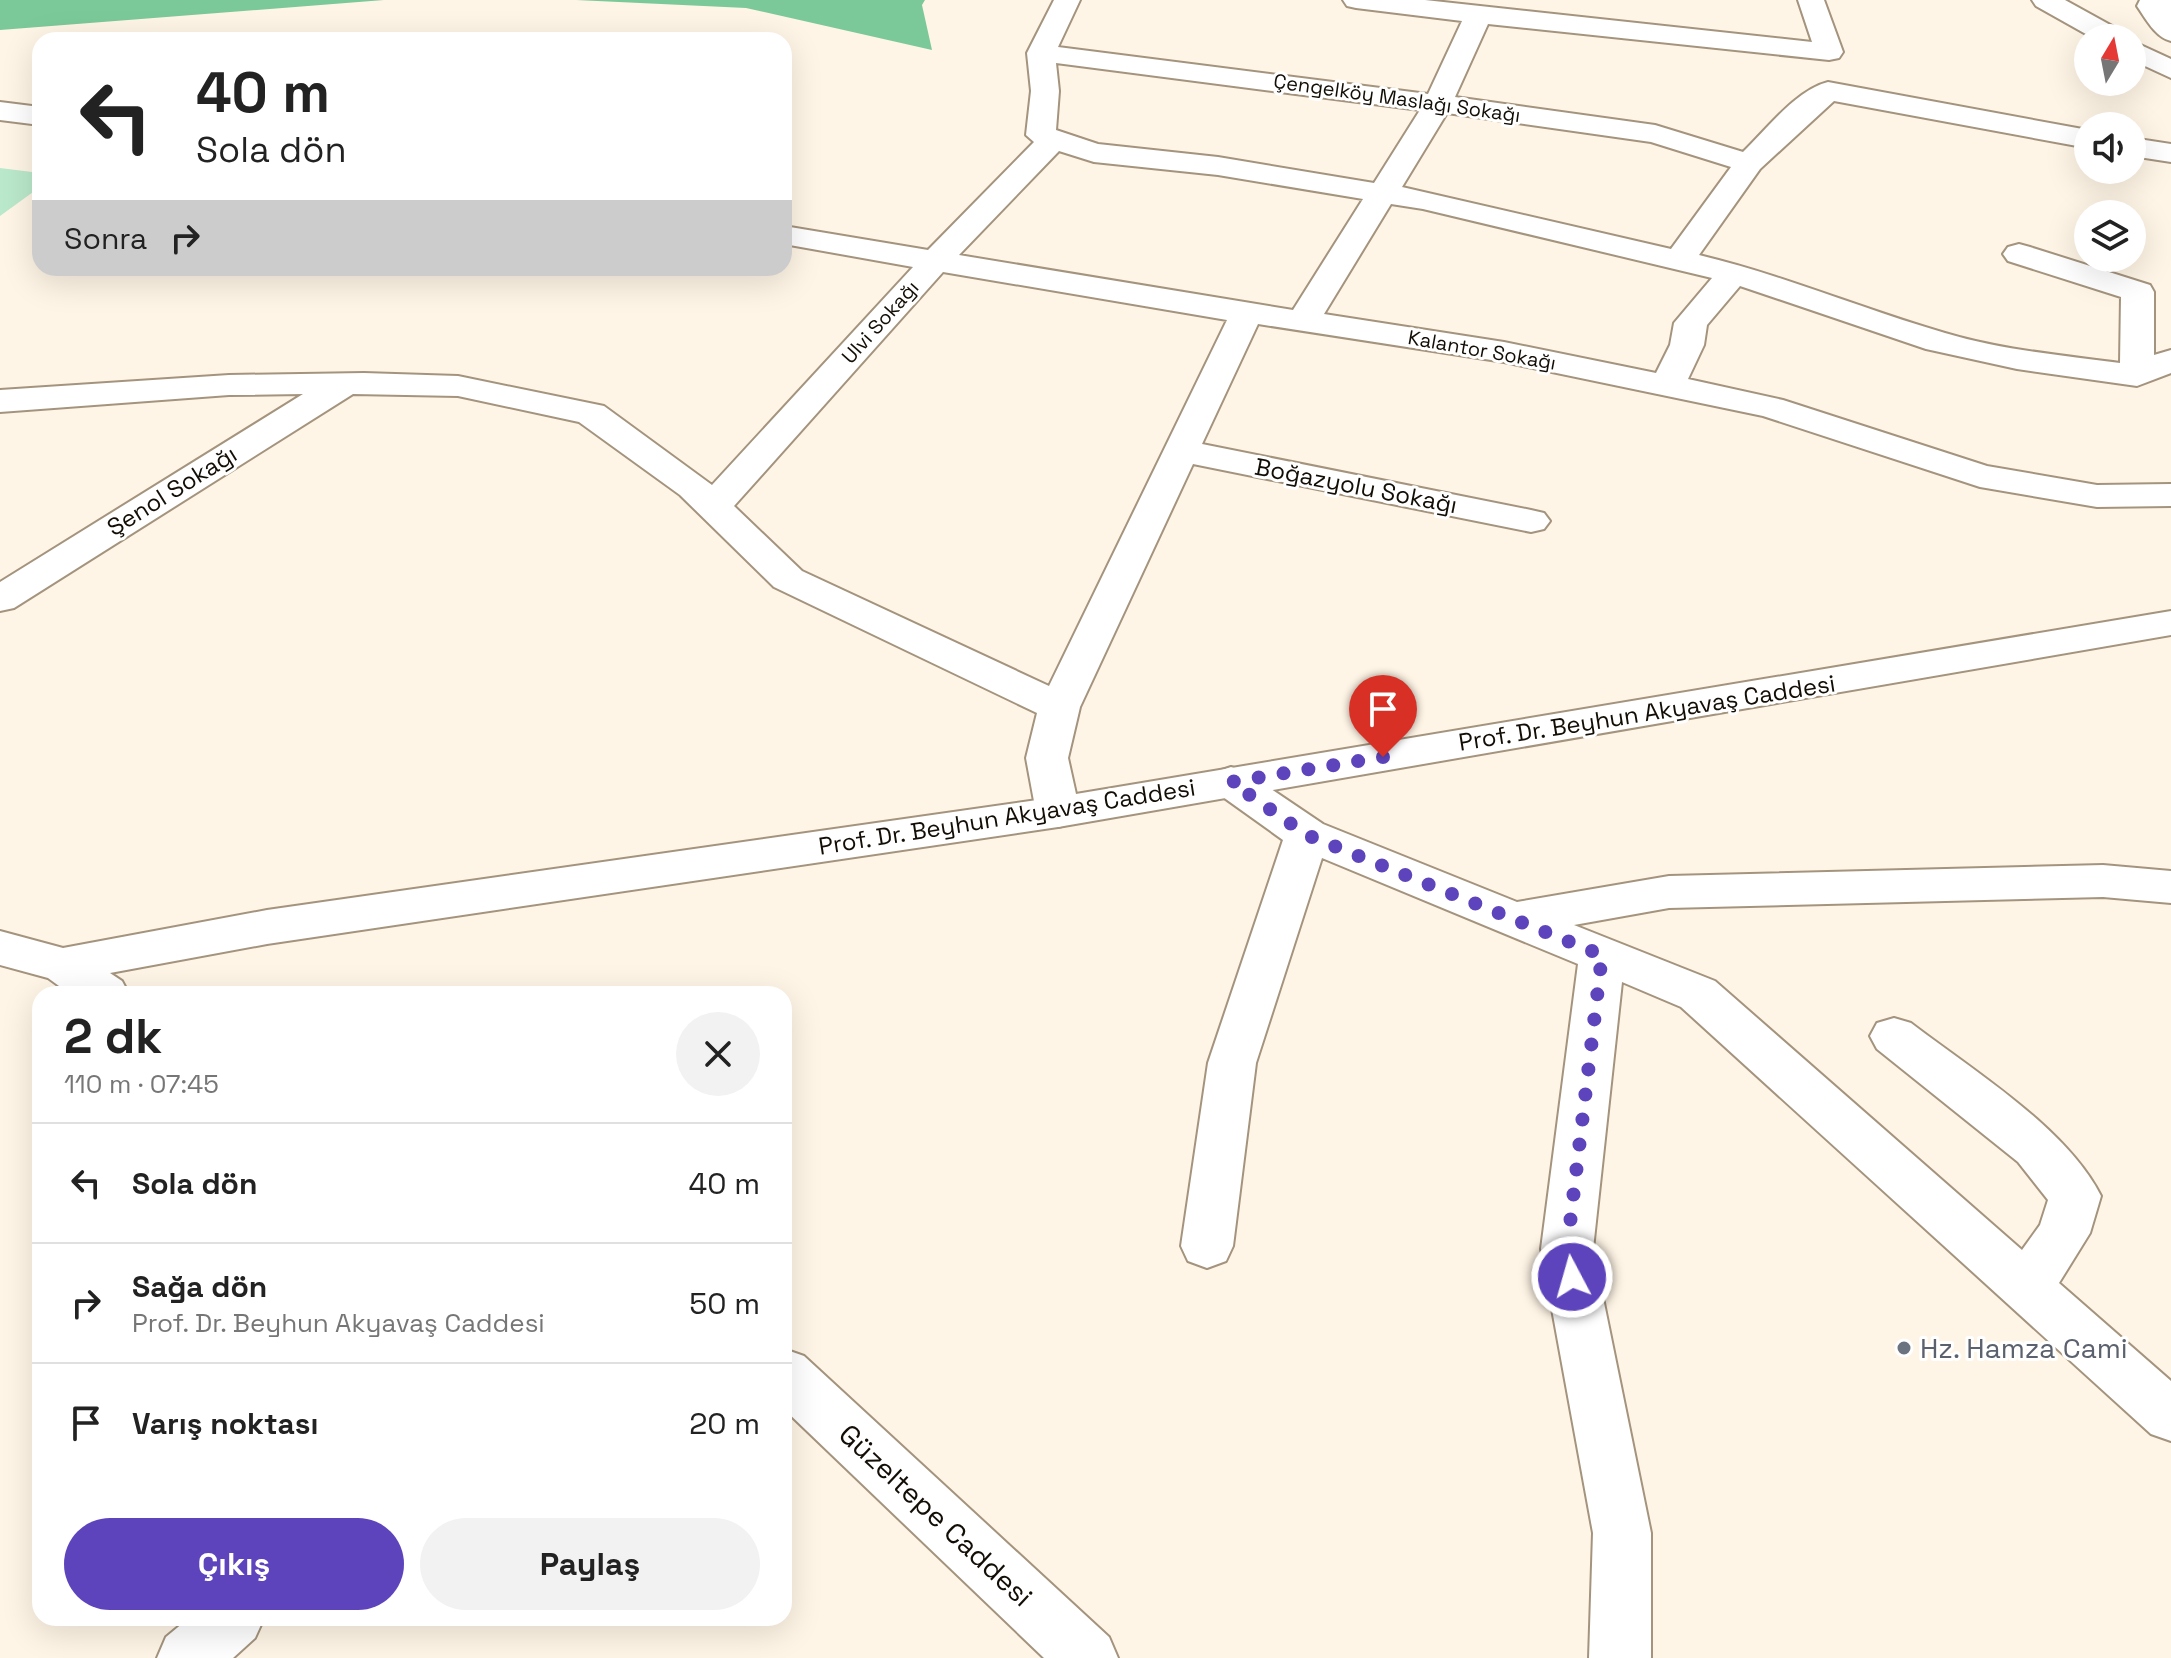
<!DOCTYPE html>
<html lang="tr">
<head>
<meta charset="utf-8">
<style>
	:root { --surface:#fff; --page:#f2f2f2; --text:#222; --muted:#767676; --line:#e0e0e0; --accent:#5e44bc }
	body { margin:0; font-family:"Space Grotesk",sans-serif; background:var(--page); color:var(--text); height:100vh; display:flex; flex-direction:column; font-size:30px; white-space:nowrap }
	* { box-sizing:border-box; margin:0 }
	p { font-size:26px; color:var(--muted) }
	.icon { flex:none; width:44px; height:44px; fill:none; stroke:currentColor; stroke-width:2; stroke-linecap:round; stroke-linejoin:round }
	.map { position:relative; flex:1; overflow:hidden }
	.side { position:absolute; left:32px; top:986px; width:760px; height:640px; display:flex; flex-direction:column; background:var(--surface); border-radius:24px; box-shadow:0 8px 32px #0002 }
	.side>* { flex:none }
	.hud { position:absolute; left:32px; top:32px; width:760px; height:244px; border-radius:24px; box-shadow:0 8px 32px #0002; background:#fff; color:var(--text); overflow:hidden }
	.needle { width:52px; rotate:10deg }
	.fabs { position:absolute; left:2074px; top:24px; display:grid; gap:16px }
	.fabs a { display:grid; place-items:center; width:72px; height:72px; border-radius:50%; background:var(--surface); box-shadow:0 8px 32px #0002; font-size:40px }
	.pin { position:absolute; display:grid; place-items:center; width:68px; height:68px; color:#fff; margin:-82px -34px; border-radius:50% 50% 50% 0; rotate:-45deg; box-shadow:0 0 8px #0007 }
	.pin .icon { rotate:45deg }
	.me { position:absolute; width:88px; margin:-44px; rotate:354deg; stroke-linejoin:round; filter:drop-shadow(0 0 6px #0008) }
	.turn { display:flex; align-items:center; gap:28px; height:168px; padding:0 32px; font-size:36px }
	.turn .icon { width:104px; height:104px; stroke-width:2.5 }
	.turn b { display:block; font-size:56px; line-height:68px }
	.then { display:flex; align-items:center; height:76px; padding:0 32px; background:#0003; gap:16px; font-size:30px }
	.round { display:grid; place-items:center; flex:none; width:84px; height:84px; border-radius:42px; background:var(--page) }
	.headline { display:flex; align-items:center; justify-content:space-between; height:136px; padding:0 32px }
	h1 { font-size:48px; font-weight:600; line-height:60px }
	.action { display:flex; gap:16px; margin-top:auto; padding:16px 32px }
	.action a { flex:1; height:92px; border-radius:48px; background:var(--accent); color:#fff; font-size:32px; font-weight:600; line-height:92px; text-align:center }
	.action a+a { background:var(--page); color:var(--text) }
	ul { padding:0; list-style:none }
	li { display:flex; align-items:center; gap:24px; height:120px; padding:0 32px; border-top:2px solid var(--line) }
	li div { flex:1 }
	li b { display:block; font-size:30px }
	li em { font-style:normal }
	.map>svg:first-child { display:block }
	.green { fill:#bae8ca }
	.forest { fill:#7bc999 }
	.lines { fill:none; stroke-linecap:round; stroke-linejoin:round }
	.minor-casing { stroke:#a4947e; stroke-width:4 }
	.major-casing { stroke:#a4947e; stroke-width:4 }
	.minor { fill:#fff; fill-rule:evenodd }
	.major { fill:#fff; fill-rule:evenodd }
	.route { stroke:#5e44bc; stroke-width:14; stroke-dasharray:0 25.2 }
	.worship-dot { fill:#6b7280; stroke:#fff; stroke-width:3 }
	.labels { text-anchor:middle; stroke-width:6; stroke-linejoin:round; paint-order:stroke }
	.far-street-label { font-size:20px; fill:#120d05; stroke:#fff }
	.street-label { font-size:24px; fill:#120d05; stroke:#fff }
	.near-worship-label { font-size:28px; fill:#5b616d; stroke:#fff; text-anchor:start }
	.near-street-label { font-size:28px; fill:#120d05; stroke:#fff }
</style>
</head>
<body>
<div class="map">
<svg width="2171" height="1658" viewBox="0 0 2171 1658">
	<rect width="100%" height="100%" fill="#fff5e6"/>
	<path class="green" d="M 0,168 L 40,173 L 40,187 L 0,216 Z"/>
	<path class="forest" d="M 0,0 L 384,0 L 0,30 Z
		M 576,0 L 925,0 L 922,5 L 932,50 L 746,8 Z"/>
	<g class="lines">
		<defs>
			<path id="minor" d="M 1054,0 L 1080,0 L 1058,47 L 1428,94 L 1462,21 L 1356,8 L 1347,6 L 1343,0 L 1425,0 L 1812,42 L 1798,0 L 1824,0 L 1843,52 L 1839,58 L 1829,60 L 1488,24 L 1455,97 L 1655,125 L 1743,152 C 1767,129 1796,90 1828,82 L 2088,130 L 2088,148 L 1834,101 L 1760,169 L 1699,255 C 1783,275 1862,309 1945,333 C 2001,350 2062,355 2120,363 L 2121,297 L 2008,261 L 2003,254 L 2008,247 L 2019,244 L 2030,247 L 2150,285 L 2154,292 L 2154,355 L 2171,350 L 2171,373 L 2137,386 L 2017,369 L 1926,349 L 1740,286 L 1707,325 L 1704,345 L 1688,379 L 1783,400 L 1987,466 L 2097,485 L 2171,484 L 2171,506 L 2097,507 L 1980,487 L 1763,416 L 1504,362 L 1258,324 L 1202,444 L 1531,510 L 1544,513 L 1550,521 L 1544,529 L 1531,532 L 1193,464 L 1080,707 L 1068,758 L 1080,812 L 1073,823 L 1058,827 L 1043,823 L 1036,812 L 1026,758 L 1037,713 L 774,587 L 680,495 L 579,422 L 458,396 L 353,394 L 14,608 L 0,611 L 0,582 L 303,394 L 229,395 L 0,412 L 0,390 L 229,375 L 364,373 L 458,376 L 604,406 L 712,485 L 913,267 L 784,244 L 784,226 L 928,250 L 1034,142 L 1026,135 L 1031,91 L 1027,53 ZM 1056,63 L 1420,110 L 1374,183 L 1218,157 L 1098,144 L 1056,130 L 1059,91 ZM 1447,113 L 1651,142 L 1731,167 L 1671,249 L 1402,187 ZM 1059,151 L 1094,162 L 1218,175 L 1363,199 L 1293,310 L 959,255 ZM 1391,204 L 1423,209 L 1712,278 L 1674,323 L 1670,345 L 1656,373 L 1504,342 L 1324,314 ZM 943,272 L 1227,320 L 1049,686 L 802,571 L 734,506 Z
				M 2032,0 L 2065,0 L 2123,32 L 2127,38 L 2093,38 L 2036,6 Z
				M 2140,0 L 2171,0 L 2171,41 C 2155,37 2146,19 2137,6 Z
				M 2132,41 L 2171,59 L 2171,78 L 2132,60 Z
				M 0,102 L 40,107 L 40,125 L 0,120 Z
				M 2132,138 L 2171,144 L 2171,162 L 2132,156 Z
				M 1231,767 L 1246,772 L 1323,824 L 1517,902 L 1669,876 L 2103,865 L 2171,871 L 2171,903 L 2103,897 L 1669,908 L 1574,925 L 1715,981 L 2022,1250 L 2040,1225 L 2048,1200 L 2018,1162 L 1877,1049 L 1870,1036 L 1877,1023 L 1894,1018 L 1911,1023 C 1972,1070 2066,1127 2101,1196 L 2090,1233 L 2059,1283 L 2171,1381 L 2171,1441 L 2151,1434 L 1681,1007 L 1622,982 L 1593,1249 L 1651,1533 L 1651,1658 L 1589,1658 L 1593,1533 L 1541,1249 L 1578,964 L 1322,858 L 1256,1063 L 1233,1246 L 1226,1261 L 1207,1268 L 1188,1261 L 1181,1246 L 1208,1063 L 1283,840 L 1216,792 L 1209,782 L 1216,772 Z
				M 189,1618 L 264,1618 L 255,1638 L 233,1658 L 157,1658 L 166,1637 Z"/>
			<path id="major" d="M 2171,611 L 2171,635 L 1058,827 L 267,944 L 110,973 L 122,981 L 129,994 L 70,994 L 48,978 L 0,965 L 0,931 L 63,948 L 267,910 L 1058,797 Z
				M 784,1349 L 804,1356 L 1109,1637 L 1118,1658 L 1044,1658 L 784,1409 Z"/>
		</defs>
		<use href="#minor" class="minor-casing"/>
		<use href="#major" class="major-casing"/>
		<use href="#minor" class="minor"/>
		<use href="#major" class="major"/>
	</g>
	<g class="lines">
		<path class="route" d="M 1383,757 L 1231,782 L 1307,835 L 1602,955 L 1567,1249 L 1572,1277"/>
	</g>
	<circle class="worship-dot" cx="1904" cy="1348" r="8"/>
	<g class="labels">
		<g class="far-street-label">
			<text transform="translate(1397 98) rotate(8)" y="7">Çengelköy Maslağı Sokağı</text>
			<text transform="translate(880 322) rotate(-48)" y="7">Ulvi Sokağı</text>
			<text transform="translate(1482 350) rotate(10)" y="7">Kalantor Sokağı</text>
		</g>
		<g class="street-label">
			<text transform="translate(1356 486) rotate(11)" y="8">Boğazyolu Sokağı</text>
			<text transform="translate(172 491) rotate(-32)" y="8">Şenol Sokağı</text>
			<text transform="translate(1647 713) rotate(-9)" y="8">Prof. Dr. Beyhun Akyavaş Caddesi</text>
			<text transform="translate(1007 817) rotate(-9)" y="8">Prof. Dr. Beyhun Akyavaş Caddesi</text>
		</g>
		<g class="near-worship-label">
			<text x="1920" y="1358">Hz. Hamza Cami</text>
		</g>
		<g class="near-street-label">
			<text transform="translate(936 1515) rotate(43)" y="10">Güzeltepe Caddesi</text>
		</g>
	</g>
</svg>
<div class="fabs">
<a><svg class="needle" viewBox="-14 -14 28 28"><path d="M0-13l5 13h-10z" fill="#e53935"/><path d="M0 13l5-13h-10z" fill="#767676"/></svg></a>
<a><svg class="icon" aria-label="sound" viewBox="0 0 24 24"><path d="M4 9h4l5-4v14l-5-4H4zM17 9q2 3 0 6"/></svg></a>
<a><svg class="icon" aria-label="layers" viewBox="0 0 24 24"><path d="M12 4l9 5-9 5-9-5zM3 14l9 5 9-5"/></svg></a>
</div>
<div class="pin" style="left:1383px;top:757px;background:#d93025"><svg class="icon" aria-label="arrive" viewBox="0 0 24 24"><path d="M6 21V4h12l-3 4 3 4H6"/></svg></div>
<svg class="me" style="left:1572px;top:1277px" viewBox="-20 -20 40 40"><circle r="17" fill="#5e44bc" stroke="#fff" stroke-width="3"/><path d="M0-11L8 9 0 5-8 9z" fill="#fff"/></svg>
<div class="hud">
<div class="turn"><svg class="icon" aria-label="left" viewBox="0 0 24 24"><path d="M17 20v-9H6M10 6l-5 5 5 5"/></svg><div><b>40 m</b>Sola dön</div></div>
<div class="then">Sonra<svg class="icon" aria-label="right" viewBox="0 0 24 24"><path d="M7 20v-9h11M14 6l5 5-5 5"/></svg></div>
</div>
<section class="side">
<div class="headline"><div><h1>2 dk</h1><p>110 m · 07:45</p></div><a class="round"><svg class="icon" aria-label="close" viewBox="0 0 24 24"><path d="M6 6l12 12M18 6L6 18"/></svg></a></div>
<ul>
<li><svg class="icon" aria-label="left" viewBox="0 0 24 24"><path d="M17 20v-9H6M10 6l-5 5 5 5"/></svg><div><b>Sola dön</b></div><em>40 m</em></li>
<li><svg class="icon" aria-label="right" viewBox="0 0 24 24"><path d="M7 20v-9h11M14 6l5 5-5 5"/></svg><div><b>Sağa dön</b><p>Prof. Dr. Beyhun Akyavaş Caddesi</p></div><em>50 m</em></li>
<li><svg class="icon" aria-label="arrive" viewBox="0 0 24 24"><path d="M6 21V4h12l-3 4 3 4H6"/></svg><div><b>Varış noktası</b></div><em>20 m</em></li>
</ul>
<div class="action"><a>Çıkış</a><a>Paylaş</a></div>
</section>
</div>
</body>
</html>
